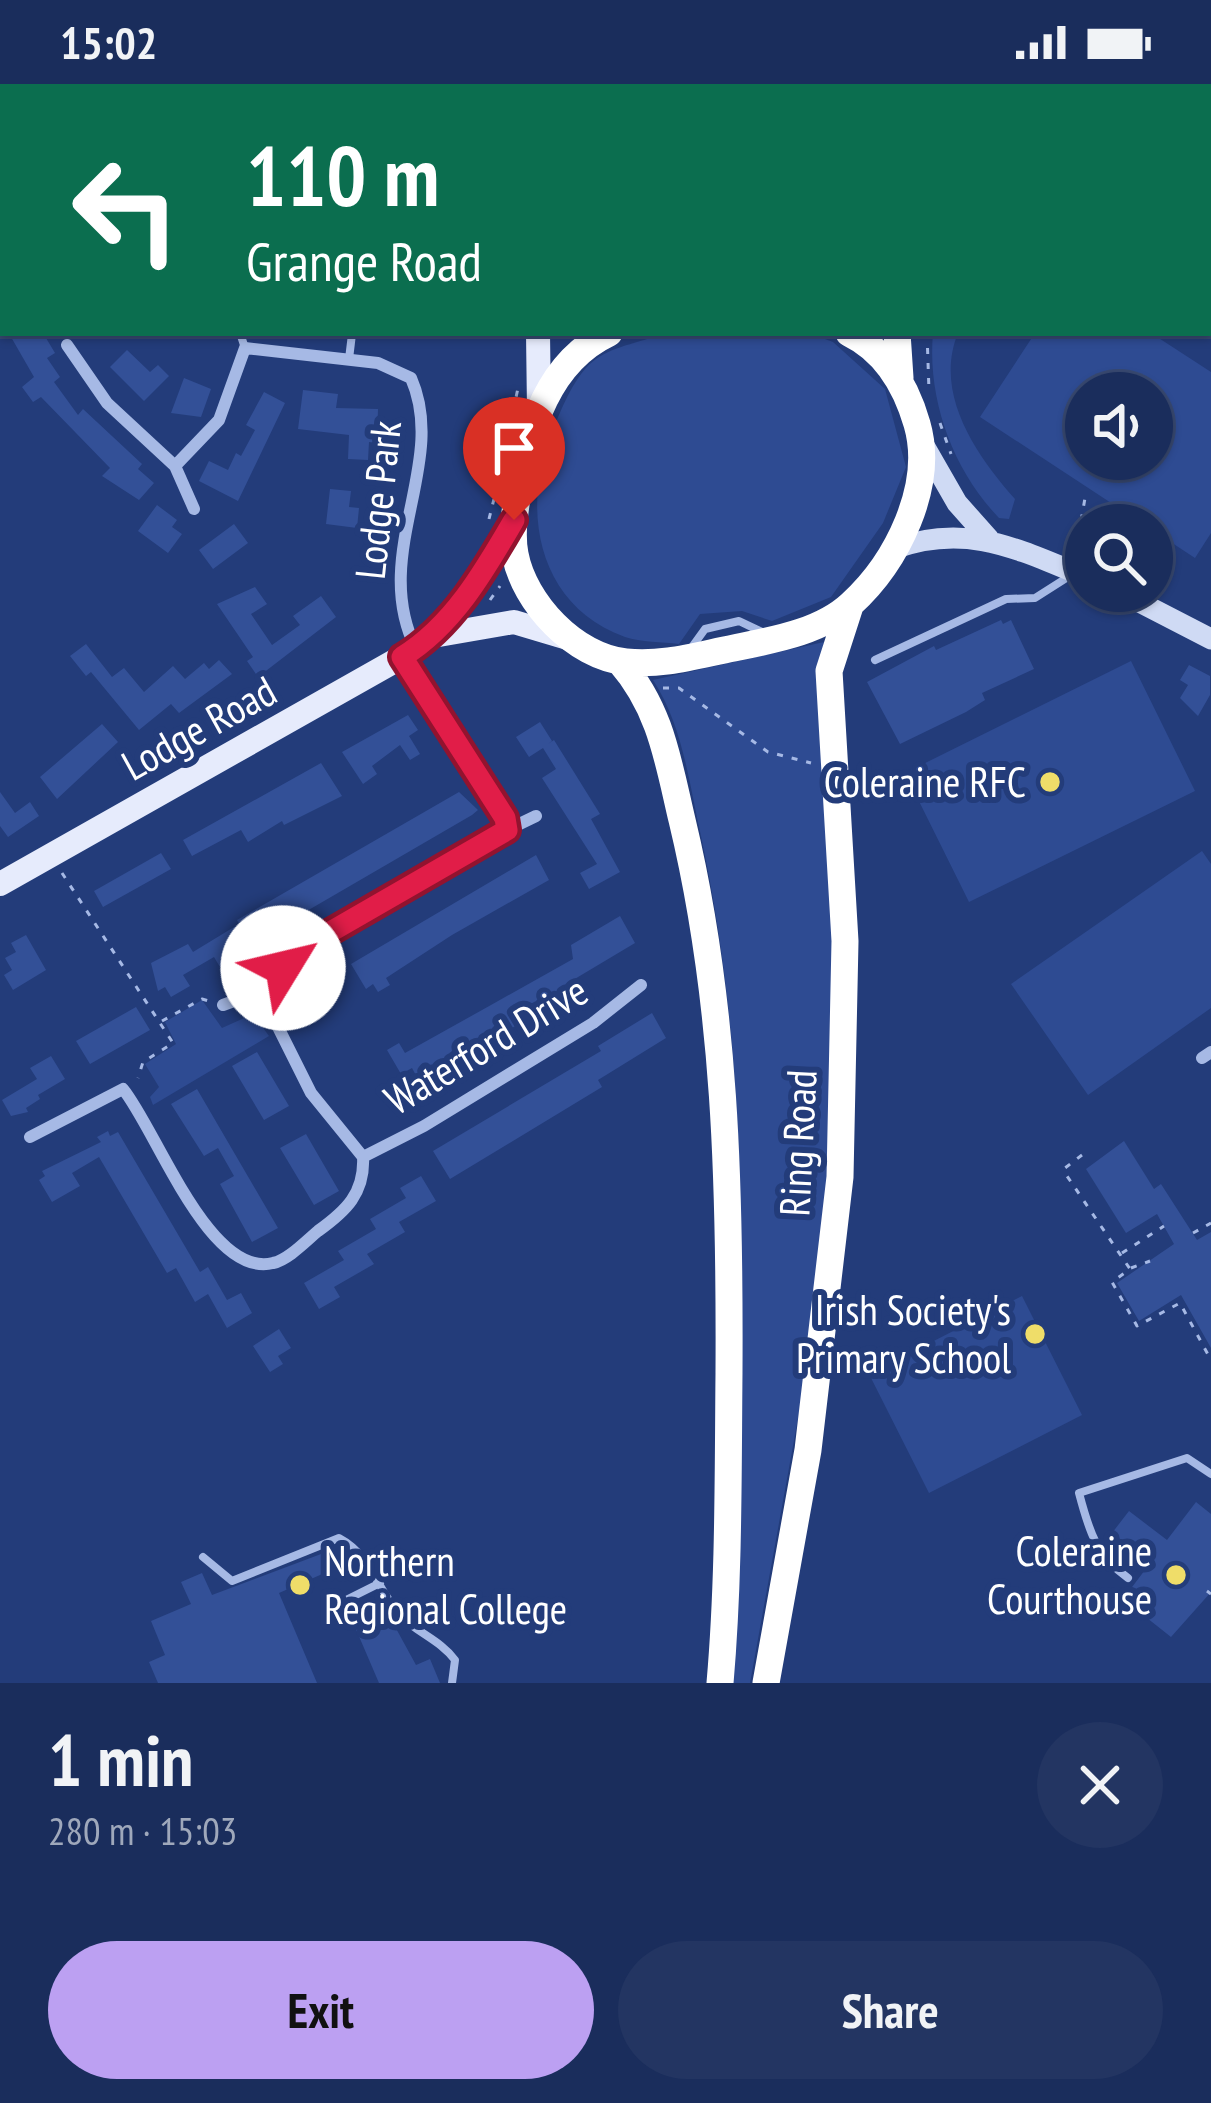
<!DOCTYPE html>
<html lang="en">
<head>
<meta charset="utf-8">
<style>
	:root { --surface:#1a2d5c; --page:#233562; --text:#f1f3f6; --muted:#9fa8bb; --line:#384972; --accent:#bca0f2 }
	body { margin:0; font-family:"PT Sans Narrow",sans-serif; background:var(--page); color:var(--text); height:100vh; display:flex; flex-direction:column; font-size:45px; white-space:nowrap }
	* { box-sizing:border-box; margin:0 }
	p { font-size:39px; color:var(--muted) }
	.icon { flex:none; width:66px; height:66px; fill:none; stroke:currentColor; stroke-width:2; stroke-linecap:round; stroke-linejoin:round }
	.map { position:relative; height:1599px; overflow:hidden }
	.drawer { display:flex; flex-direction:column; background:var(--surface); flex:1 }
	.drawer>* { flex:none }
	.banner { position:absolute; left:0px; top:0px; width:1212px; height:252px; box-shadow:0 3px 9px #0004,0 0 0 3px var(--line); background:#0b6e4f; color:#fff; overflow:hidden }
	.controls { position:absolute; left:1065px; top:288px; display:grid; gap:24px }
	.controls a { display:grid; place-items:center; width:108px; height:108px; border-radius:50%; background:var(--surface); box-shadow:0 3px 9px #0004,0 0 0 3px var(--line); font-size:60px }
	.pin { position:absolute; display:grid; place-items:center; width:102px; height:102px; color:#fff; margin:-123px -51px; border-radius:50% 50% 50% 0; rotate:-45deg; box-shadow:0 0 12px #0007 }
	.pin .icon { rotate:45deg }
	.me { position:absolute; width:132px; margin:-66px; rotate:54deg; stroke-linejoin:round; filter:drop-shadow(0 0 9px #0008) }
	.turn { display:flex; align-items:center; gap:42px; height:252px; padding:0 48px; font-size:54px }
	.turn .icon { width:156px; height:156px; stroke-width:2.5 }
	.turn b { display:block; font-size:84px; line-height:102px }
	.round { display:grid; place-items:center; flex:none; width:126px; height:126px; border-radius:63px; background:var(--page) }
	.overview { display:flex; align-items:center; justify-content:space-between; height:204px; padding:0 48px }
	h1 { font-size:72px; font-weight:800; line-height:90px }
	.cta { display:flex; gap:24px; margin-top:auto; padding:24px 48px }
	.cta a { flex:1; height:138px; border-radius:72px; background:var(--accent); color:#111; font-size:48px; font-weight:800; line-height:138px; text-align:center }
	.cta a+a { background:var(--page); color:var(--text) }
	.status { display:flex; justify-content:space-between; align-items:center; height:84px; padding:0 60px; background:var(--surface); direction:ltr }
	.status svg { height:33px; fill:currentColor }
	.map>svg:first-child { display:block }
	.green { fill:#2e4b92; fill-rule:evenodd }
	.building { fill:#335097 }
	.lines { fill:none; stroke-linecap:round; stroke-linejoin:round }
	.path { stroke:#a6b9e5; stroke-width:3; stroke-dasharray:6 9; stroke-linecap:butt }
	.lane { stroke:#a6b9e5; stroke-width:8 }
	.street { stroke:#a6b9e5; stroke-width:12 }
	.secondary { stroke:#cfdaf4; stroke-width:21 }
	.primary { stroke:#e6ebfc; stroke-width:24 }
	.highway { stroke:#fff; stroke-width:27 }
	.route-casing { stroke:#92132f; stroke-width:30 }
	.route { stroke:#e11d48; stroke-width:21 }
	.poi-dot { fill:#efdd69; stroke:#233c7a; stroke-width:4.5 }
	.labels { text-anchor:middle; stroke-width:12; stroke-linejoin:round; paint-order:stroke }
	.street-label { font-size:42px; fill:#fff; stroke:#233c7a }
	.poi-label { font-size:42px; fill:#fff; stroke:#233c7a; text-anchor:end }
</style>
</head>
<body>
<div class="status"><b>15:02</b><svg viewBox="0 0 49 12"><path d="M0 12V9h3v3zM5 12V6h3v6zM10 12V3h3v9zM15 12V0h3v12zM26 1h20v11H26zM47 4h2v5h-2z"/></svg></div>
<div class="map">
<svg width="1211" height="1599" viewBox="0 0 1211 1599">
	<rect width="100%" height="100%" fill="#233c7a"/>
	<path class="green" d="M 666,249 L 809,249 L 833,258 L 885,305 L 906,383 L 883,439 L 831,513 L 772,537 L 742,527 L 700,530 L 679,560 C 662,558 641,558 625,553 C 536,521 520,423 553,345 C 563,322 575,290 596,275 C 614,262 645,257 666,249 Z
		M 933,249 L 958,249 C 933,310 977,372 1015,415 L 1009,435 L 999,434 C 953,386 927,316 933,249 Z
		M 1035,249 L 1151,249 L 1211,288 L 1211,449 L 1195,474 L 980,333 ZM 1086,309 L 1152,309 L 1152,375 L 1086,375 Z
		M 824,558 L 819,594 L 833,779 L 831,1073 L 808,1279 L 750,1599 L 728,1599 C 739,1315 761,1032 701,752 C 689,699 683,642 653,596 Z
		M 1131,577 L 1195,707 L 969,818 L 905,689 Z
		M 1202,767 L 1211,780 L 1211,924 L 1088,1011 L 1011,900 Z
		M 202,916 L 222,944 L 253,930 L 269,952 L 153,1021 L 150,1013 L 159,1003 L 145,980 L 176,960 L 165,938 Z
		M 1022,1212 L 1082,1331 L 929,1409 L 869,1290 Z"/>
	<path class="building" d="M 18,249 L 43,249 L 55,269 L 47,274 L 60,293 L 54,298 L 78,331 L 83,325 L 142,380 L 138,385 L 154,399 L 139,416 L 102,392 L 110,384 L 41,313 L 33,318 L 22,303 L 34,293 L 11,253 Z
		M 127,266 L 150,288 L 158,281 L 169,292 L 144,317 L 110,283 Z
		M 184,294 L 211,305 L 201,333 L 171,329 Z
		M 303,306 L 338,310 L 336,324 L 378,325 L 377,359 L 369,358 L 368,376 L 348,375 L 349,351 L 298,345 Z
		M 264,308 L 285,319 L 238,417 L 199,397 L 209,377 L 228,386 L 236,369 L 241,372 L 255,346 L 246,341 Z
		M 330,405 L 351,407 L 349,423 L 359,424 L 357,444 L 326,440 Z
		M 157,421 L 177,436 L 172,443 L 182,450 L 168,469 L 138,447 Z
		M 234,440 L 248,459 L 213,485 L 199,466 Z
		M 255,503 L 267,520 L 251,530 L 272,561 L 300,541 L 293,532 L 321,512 L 336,533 L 258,593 L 247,577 L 253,573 L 217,520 Z
		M 1001,536 L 1003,540 L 1011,536 L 1034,585 L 982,609 L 985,616 L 966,628 L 900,660 L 867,598 L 934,562 L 936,566 Z
		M 86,560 L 112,593 L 124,584 L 144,608 L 173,582 L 185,595 L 204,579 L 209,585 L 219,576 L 232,590 L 179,629 L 171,620 L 139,646 L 91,588 L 86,592 L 70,572 Z
		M 1189,581 L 1210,592 L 1210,611 L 1198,632 L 1180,614 L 1188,601 L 1180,596 Z
		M 408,631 L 418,646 L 409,652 L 420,670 L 410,676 L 400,661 L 372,682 L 377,690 L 363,700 L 342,668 Z
		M 540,638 L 552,657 L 548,660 L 554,656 L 600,730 L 591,735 L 620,788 L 589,805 L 580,789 L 597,780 L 542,694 L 556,685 L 543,664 L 529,673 L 516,653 Z
		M 102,640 L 118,658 L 57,715 L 40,693 Z
		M 321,679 L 342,712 L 284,741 L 282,737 L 248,758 L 241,746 L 192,772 L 183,756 Z
		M 0,708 L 15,729 L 30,718 L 39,732 L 8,753 L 0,742 Z
		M 459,708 L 478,726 L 472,731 L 238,867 L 240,870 L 220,883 L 214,873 L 183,891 L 190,902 L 171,913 L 165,903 L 158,907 L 151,879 L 188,860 L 193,868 L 239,840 L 237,836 Z
		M 161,769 L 171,785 L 103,823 L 94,807 Z
		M 536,771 L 549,796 L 452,851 L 386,894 L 390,901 L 378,908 L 373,900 L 366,905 L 351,880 Z
		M 620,832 L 635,859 L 568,899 L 573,909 L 419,997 L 412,984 L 401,990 L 387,966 L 399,959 L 405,969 L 491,921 L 573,875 L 571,861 Z
		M 26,851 L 46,886 L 13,906 L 4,891 L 12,886 L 5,874 L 16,868 L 11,859 Z
		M 136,923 L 150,946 L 90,980 L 76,957 Z
		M 652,929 L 666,954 L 598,996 L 602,1003 L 450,1095 L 433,1067 L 601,967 L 598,962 Z
		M 257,968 L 289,1022 L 264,1036 L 232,982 Z
		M 51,972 L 65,995 L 38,1011 L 40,1015 L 26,1024 L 28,1028 L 11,1032 L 2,1016 L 37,995 L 30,984 Z
		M 197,1005 L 278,1144 L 252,1158 L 220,1100 L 234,1092 L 218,1064 L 204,1072 L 171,1020 Z
		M 108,1047 L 110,1052 L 118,1048 L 200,1188 L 208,1183 L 227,1216 L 241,1209 L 252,1229 L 227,1244 L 208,1210 L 195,1218 L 176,1184 L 167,1189 L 99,1073 L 72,1089 L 80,1102 L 52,1118 L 39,1096 L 45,1092 L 42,1087 L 101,1058 L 97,1053 Z
		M 306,1050 L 339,1107 L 314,1121 L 280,1064 Z
		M 1124,1057 L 1154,1105 L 1161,1100 L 1197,1156 L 1211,1148 L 1211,1264 L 1181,1211 L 1139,1237 L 1117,1199 L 1174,1160 L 1157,1130 L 1126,1149 L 1086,1085 Z
		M 421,1092 L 436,1117 L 399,1138 L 405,1148 L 367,1170 L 374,1180 L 334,1203 L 340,1213 L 319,1225 L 304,1199 L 344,1176 L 338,1167 L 376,1145 L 370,1135 L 406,1114 L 400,1104 Z
		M 279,1245 L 291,1264 L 278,1272 L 283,1280 L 270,1288 L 253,1262 Z
		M 1196,1418 L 1211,1430 L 1211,1508 L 1171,1553 L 1123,1515 L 1151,1478 L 1112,1449 L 1129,1427 L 1167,1456 Z
		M 329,1467 L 336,1484 L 279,1509 L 317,1599 L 158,1599 L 149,1578 L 165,1571 L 151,1537 L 191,1520 L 181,1498 L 202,1489 L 212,1511 Z
		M 387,1528 L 416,1581 L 430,1575 L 440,1599 L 379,1599 L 355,1543 Z"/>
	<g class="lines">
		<path class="path" d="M 593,0 L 617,3
			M 747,0 L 784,3
			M 642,3 L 646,0
			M 971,3 L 974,0
			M 1209,178 L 1211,175
			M 1209,198 L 1211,195
			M 927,249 L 929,307
			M 1173,251 L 1174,249
			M 940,339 L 951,370
			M 510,342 L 518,304
			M 489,435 L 494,415
			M 1076,466 L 1085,414
			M 490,516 L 500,502
			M 663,604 L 679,604 L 768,668 L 811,679
			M 62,789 L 173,959 L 143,978 L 138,994
			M 162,937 L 202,915 L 212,918
			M 1082,1071 L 1065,1084 L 1067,1092 L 1130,1185 L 1112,1198 L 1137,1242 L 1180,1219 L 1211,1276
			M 1193,1149 L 1211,1139
			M 1122,1169 L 1164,1142
			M 1131,1184 L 1150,1177
			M 1207,1507 L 1211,1510"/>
		<path class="lane" d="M 317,0 L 318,3
			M 364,0 L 365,3
			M 264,3 L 266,0
			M 916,3 L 921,0
			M 0,94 L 3,93
			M 240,249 L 245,264
			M 293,249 L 352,250 L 349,275
			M 692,563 L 705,545 L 739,537 L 766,550
			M 875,576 L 1006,515 L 1035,514 L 1068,493
			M 203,1473 L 232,1497 L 339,1454 C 373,1472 377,1508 403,1534 C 420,1550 441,1557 455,1576 L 452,1599
			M 1128,1494 C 1096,1471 1089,1447 1079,1409 L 1187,1374 L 1211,1390
			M 326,1526 L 380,1499"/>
		<path class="street" d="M 67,261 L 107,319 L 175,382 L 194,425
			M 175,382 L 219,336 L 245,264 L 378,279 L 411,294 C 449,380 369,470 416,565
			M 507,746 L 536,732
			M 223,921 L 275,902
			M 1202,974 L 1211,968
			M 30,1053 L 123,1005 C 156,1045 209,1195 273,1179 C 288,1176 306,1157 318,1147 C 346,1127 365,1109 363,1073 L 311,1009 L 279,945 L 272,918 L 283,884 L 299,866 L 507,746 L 505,734 L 402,573
			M 363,1073 L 424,1042 L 593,939 L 641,901"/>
		<path class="secondary" d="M 922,358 L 957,419 L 989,455
			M 893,465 C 967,438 1017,465 1086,493
			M 1118,507 L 1211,555"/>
		<path class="primary" d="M 449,0 L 450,3
			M 476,0 L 478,3
			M 538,249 L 539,326
			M 433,552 L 514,538 L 571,555
			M 0,800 L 416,565 C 459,534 488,481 513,436"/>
		<path class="highway" d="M 999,3 L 1002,0
			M 1051,3 L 1054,0
			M 609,249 C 548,278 529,344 518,407 C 515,427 511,449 515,470 C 524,519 575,573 626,578 C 663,582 698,571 734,564 C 773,556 821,548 851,520 C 897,478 935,402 917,340 C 906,302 886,267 849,249
			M 897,249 L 900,294
			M 620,578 C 661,625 668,677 682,736 C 726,919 730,1103 729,1289 C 728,1393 729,1496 720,1599
			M 766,1599 L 808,1366 L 840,1093 L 845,857 L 829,587 L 850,522"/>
	</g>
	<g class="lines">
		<defs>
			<path id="route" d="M 283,884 L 299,866 L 507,746 L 505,734 L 402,573 C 453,542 485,486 514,436"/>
		</defs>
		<use href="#route" class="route-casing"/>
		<use href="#route" class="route"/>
	</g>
	<g class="poi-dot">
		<circle cx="1050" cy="698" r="12"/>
		<circle cx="1035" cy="1250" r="12"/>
		<circle cx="1176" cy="1491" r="12"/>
		<circle cx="300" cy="1501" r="12"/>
	</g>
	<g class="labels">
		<g class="street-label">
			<text transform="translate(378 416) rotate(-84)" y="15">Lodge Park</text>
			<text transform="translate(199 644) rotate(-29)" y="15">Lodge Road</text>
			<text transform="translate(486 961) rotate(-31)" y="15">Waterford Drive</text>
			<text transform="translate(798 1059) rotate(-87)" y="15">Ring Road</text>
		</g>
		<g class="poi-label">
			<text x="1026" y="713">Coleraine RFC</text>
			<text x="1011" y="1241">Irish Society's<tspan x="1011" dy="48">Primary School</tspan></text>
			<text x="1152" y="1482">Coleraine<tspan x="1152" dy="48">Courthouse</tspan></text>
			<text x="324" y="1492" text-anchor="start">Northern<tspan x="324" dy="48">Regional College</tspan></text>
		</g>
	</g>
</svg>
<div class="controls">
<a><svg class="icon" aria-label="sound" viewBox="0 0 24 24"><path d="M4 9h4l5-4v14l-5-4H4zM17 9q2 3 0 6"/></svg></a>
<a><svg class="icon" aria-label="search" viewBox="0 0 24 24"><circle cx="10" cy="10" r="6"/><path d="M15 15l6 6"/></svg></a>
</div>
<div class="pin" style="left:514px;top:436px;background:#d93025"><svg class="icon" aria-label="arrive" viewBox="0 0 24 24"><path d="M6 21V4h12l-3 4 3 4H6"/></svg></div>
<svg class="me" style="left:283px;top:884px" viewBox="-20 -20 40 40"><circle r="19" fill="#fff"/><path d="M0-13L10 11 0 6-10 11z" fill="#e11d48"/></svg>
<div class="banner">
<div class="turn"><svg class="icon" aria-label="left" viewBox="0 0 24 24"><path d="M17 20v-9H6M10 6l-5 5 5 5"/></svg><div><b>110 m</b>Grange Road</div></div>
</div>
</div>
<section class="drawer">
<div class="overview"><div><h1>1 min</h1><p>280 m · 15:03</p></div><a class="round"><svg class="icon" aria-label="close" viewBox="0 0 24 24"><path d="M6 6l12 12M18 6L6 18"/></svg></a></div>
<div class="cta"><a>Exit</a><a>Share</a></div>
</section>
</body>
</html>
